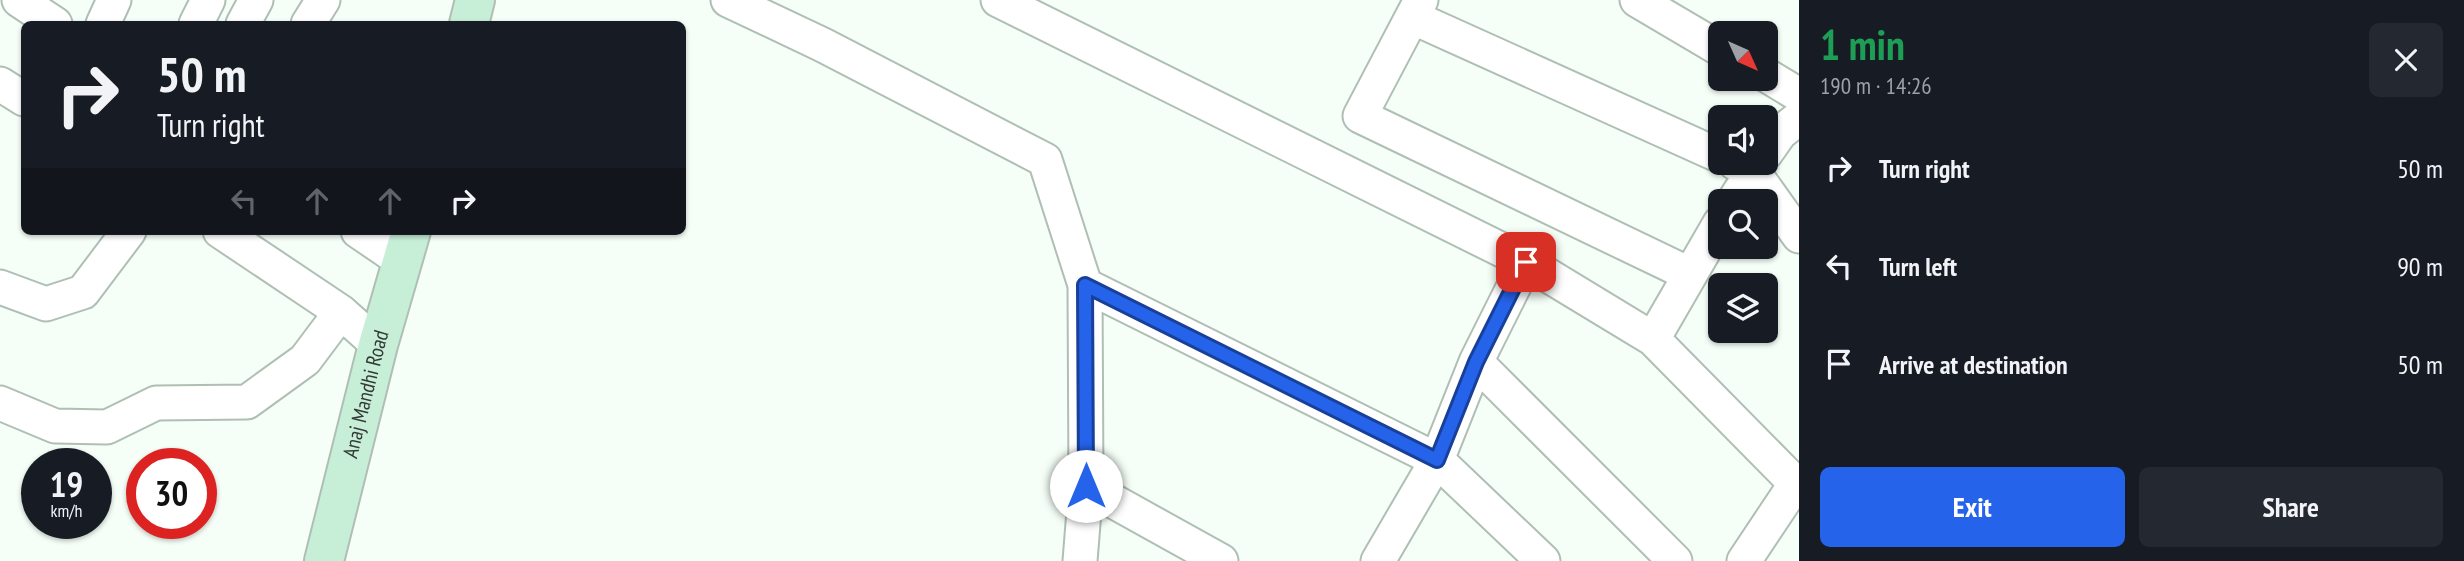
<!DOCTYPE html>
<html lang="en">
<head>
<meta charset="utf-8">
<style>
	:root { --surface:#171b24; --page:#242831; --text:#f1f3f6; --muted:#9ea1a6; --accent:#2563eb }
	body { margin:0; font-family:"PT Sans Narrow",sans-serif; background:var(--page); color:var(--text); height:100vh; display:flex; flex-direction:column; font-size:26px; white-space:nowrap }
	* { box-sizing:border-box; margin:0 }
	p { font-size:23px; color:var(--muted) }
	.icon { flex:none; width:38px; height:38px; fill:none; stroke:currentColor; stroke-width:2; stroke-linecap:round; stroke-linejoin:round }
	.map { position:relative; flex:1; overflow:hidden }
	.details { display:flex; flex-direction:column; background:var(--surface); width:665px }
	.details>* { flex:none }
	.hud { position:absolute; left:21px; top:21px; width:665px; height:214px; border-radius:10px; box-shadow:0 2px 5px #0004; background:#171b24; color:var(--text); overflow:hidden }
	.needle { width:46px; rotate:135deg }
	.tools { position:absolute; left:1708px; top:21px; display:grid; gap:14px }
	.tools a { display:grid; place-items:center; width:70px; height:70px; border-radius:10px; background:var(--surface); box-shadow:0 2px 5px #0004; font-size:35px }
	.speed { position:absolute; left:21px; top:448px; display:flex; gap:14px; font-size:35px; font-weight:700; text-align:center }
	.speed>* { display:grid; place-content:center; width:91px; height:91px; border-radius:50%; background:var(--surface); box-shadow:0 2px 5px #0004; line-height:1 }
	.speed small { font-size:18px; font-weight:400 }
	.speed .limit { border:10px solid #d22; background:#fff; color:#111 }
	.pin { position:absolute; display:grid; place-items:center; width:60px; height:60px; color:#fff; margin:-30px; border-radius:14px; box-shadow:0 4px 10px #0006 }
	.me { position:absolute; width:77px; margin:-38px; rotate:0deg; stroke-linejoin:round; filter:drop-shadow(0 0 5px #0008) }
	.turn { display:flex; align-items:center; gap:24px; height:147px; padding:0 21px; font-size:32px }
	.turn .icon { width:91px; height:91px; stroke-width:2.5 }
	.turn b { display:block; font-size:49px; line-height:60px }
	.lanes { display:flex; align-items:center; height:66px; padding:0 21px; background:#0003; justify-content:center; gap:35px; direction:ltr }
	.lanes .off { opacity:.35 }
	.round { display:grid; place-items:center; flex:none; width:74px; height:74px; border-radius:10px; background:var(--page) }
	.head { display:flex; align-items:center; justify-content:space-between; height:119px; padding:0 21px }
	h1 { font-size:42px; font-weight:700; line-height:52px; color:#1e9e55 }
	.button { display:flex; gap:14px; margin-top:auto; padding:14px 21px }
	.button a { flex:1; height:80px; border-radius:10px; background:var(--accent); color:#fff; font-size:28px; font-weight:700; line-height:80px; text-align:center }
	.button a+a { background:var(--page); color:var(--text) }
	ul { padding:0; list-style:none }
	li { display:flex; align-items:center; gap:21px; height:98px; padding:0 21px }
	li div { flex:1 }
	li b { display:block; font-size:26px }
	li em { font-style:normal }
	main { display:flex; flex:1; min-height:0 }
	.map>svg:first-child { display:block }
	.lines { fill:none; stroke-linecap:round; stroke-linejoin:round }
	.street-casing { stroke:#afbfb3; stroke-width:37 }
	.secondary-casing { stroke:#afbfb3; stroke-width:42 }
	.street { stroke:#fff; stroke-width:33 }
	.secondary { stroke:#c7efd8; stroke-width:38 }
	.route-casing { stroke:#184099; stroke-width:18 }
	.route { stroke:#2563eb; stroke-width:12 }
	.labels { text-anchor:middle; stroke-width:6; stroke-linejoin:round; paint-order:stroke }
	.street-label { font-size:21px; fill:#333935; stroke:#f5fef7 }
</style>
</head>
<body>
<main>
<div class="map">
<svg width="1799" height="561" viewBox="0 0 1799 561">
	<rect width="100%" height="100%" fill="#f5fef7"/>
	<g class="lines">
		<defs>
			<path id="street" d="M 19,0 L 55,24
				M 728,0 L 823,45 L 1045,160 L 1085,285 L 1086,486 L 1080,561
				M 998,0 L 1526,262
				M 1421,0 L 1360,116 L 1689,274
				M 1637,0 L 1720,49
				M 1412,17 L 1720,156
				M 103,24 L 114,0
				M 196,24 L 208,0
				M 243,24 L 256,0
				M 308,24 L 323,0
				M 1766,75 L 1799,95
				M 0,84 L 24,99
				M 1766,153 L 1780,133 L 1799,118
				M 1735,163 L 1752,170 L 1799,236
				M 1734,201 L 1758,163
				M 220,231 L 341,312
				M 358,231 L 402,261
				M 1085,285 L 1437,460 L 1543,561
				M 0,287 L 46,304 L 83,292 L 129,231
				M 1653,339 L 1799,487
				M 1476,362 L 1675,561
				M 0,403 L 55,426 L 107,427 L 156,403 L 247,402 L 305,360 L 341,312 L 378,345
				M 1086,486 L 1221,561
				M 1378,561 L 1437,460 L 1476,362 L 1526,262 L 1653,339 L 1720,223
				M 1744,561 L 1796,483"/>
			<g id="secondary">
				<path d="M 469,24 L 475,0"/>
				<path id="s1" d="M 324,561 L 378,345 L 411,231"/>
			</g>
		</defs>
		<use href="#street" class="street-casing"/>
		<use href="#secondary" class="secondary-casing"/>
		<use href="#street" class="street"/>
		<use href="#secondary" class="secondary"/>
	</g>
	<g class="lines">
		<defs>
			<path id="route" d="M 1086,486 L 1085,285 L 1437,460 L 1476,362 L 1526,262"/>
		</defs>
		<use href="#route" class="route-casing"/>
		<use href="#route" class="route"/>
	</g>
	<g class="labels">
		<g class="street-label">
			<text dy="7" stroke="none"><textPath href="#s1" startOffset="172">Anaj Mandhi Road</textPath></text>
		</g>
	</g>
</svg>
<div class="tools">
<a><svg class="needle" viewBox="-14 -14 28 28"><path d="M0-13l5 13h-10z" fill="#e53935"/><path d="M0 13l5-13h-10z" fill="#9ea1a6"/></svg></a>
<a><svg class="icon" aria-label="sound" viewBox="0 0 24 24"><path d="M4 9h4l5-4v14l-5-4H4zM17 9q2 3 0 6"/></svg></a>
<a><svg class="icon" aria-label="search" viewBox="0 0 24 24"><circle cx="10" cy="10" r="6"/><path d="M15 15l6 6"/></svg></a>
<a><svg class="icon" aria-label="layers" viewBox="0 0 24 24"><path d="M12 4l9 5-9 5-9-5zM3 14l9 5 9-5"/></svg></a>
</div>
<div class="speed"><div>19<small>km/h</small></div><div class="limit">30</div></div>
<div class="pin" style="left:1526px;top:262px;background:#d93025"><svg class="icon" aria-label="arrive" viewBox="0 0 24 24"><path d="M6 21V4h12l-3 4 3 4H6"/></svg></div>
<svg class="me" style="left:1086px;top:486px" viewBox="-20 -20 40 40"><circle r="19" fill="#fff"/><path d="M0-13L10 11 0 6-10 11z" fill="#2563eb"/></svg>
<div class="hud">
<div class="turn"><svg class="icon" aria-label="right" viewBox="0 0 24 24"><path d="M7 20v-9h11M14 6l5 5-5 5"/></svg><div><b>50 m</b>Turn right</div></div>
<div class="lanes"><svg class="icon off" aria-label="left" viewBox="0 0 24 24"><path d="M17 20v-9H6M10 6l-5 5 5 5"/></svg><svg class="icon off" aria-label="ahead" viewBox="0 0 24 24"><path d="M12 20V5M6 11l6-6 6 6"/></svg><svg class="icon off" aria-label="ahead" viewBox="0 0 24 24"><path d="M12 20V5M6 11l6-6 6 6"/></svg><svg class="icon" aria-label="right" viewBox="0 0 24 24"><path d="M7 20v-9h11M14 6l5 5-5 5"/></svg></div>
</div>
</div>
<section class="details">
<div class="head"><div><h1>1 min</h1><p>190 m · 14:26</p></div><a class="round"><svg class="icon" aria-label="close" viewBox="0 0 24 24"><path d="M6 6l12 12M18 6L6 18"/></svg></a></div>
<ul>
<li><svg class="icon" aria-label="right" viewBox="0 0 24 24"><path d="M7 20v-9h11M14 6l5 5-5 5"/></svg><div><b>Turn right</b></div><em>50 m</em></li>
<li><svg class="icon" aria-label="left" viewBox="0 0 24 24"><path d="M17 20v-9H6M10 6l-5 5 5 5"/></svg><div><b>Turn left</b></div><em>90 m</em></li>
<li><svg class="icon" aria-label="arrive" viewBox="0 0 24 24"><path d="M6 21V4h12l-3 4 3 4H6"/></svg><div><b>Arrive at destination</b></div><em>50 m</em></li>
</ul>
<div class="button"><a>Exit</a><a>Share</a></div>
</section>
</main>
</body>
</html>
